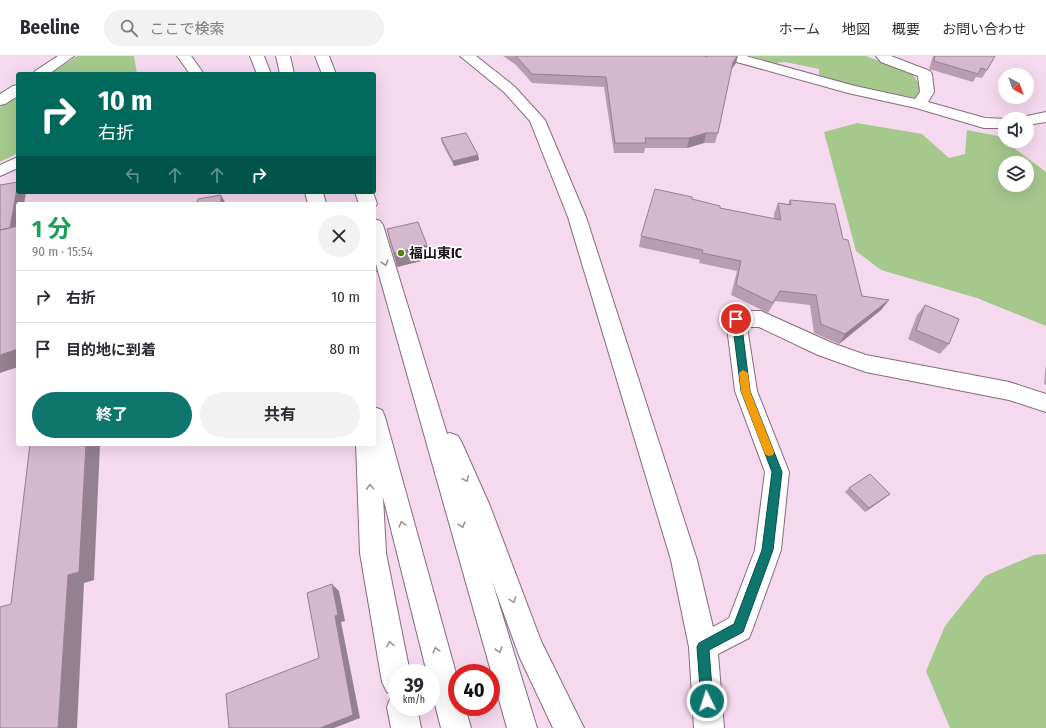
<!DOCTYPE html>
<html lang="ja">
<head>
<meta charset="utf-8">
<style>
	:root { --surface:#fff; --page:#f2f2f3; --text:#2b2b33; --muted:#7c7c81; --line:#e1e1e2; --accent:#0f766e }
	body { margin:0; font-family:"Fira Sans Condensed","Noto Sans JP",sans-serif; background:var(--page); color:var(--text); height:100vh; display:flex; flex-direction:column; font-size:15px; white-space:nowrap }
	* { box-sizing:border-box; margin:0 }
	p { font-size:13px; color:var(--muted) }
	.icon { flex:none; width:22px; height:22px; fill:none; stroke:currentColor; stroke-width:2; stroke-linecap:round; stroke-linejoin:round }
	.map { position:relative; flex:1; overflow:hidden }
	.panel { position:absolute; left:16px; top:146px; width:360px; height:244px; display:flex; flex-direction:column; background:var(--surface); border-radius:4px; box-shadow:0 4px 16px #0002 }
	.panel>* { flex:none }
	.banner { position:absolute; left:16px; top:16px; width:360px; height:122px; border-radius:4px; box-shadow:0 4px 16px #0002; background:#00695c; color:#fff; overflow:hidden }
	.needle { width:26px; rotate:139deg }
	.controls { position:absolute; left:998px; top:12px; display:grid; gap:8px }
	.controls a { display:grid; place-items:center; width:36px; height:36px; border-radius:50%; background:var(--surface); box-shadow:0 4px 16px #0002; font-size:20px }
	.speed { position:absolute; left:388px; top:608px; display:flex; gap:8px; font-size:20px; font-weight:700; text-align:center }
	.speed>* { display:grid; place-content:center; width:52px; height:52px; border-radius:50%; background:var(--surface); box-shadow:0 4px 16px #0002; line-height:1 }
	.speed small { font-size:10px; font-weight:400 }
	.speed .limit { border:6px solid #d22; background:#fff; color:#111 }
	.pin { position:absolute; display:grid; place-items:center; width:34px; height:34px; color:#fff; margin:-17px; border:2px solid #fff; border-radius:50%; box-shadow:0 1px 4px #0007 }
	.me { position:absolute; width:44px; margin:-22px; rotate:356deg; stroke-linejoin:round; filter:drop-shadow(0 0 3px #0008) }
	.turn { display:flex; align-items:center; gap:14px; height:84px; padding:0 16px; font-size:18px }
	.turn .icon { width:52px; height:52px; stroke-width:2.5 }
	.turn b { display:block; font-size:28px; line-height:34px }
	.lanes { display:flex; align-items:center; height:38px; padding:0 16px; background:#0003; justify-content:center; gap:20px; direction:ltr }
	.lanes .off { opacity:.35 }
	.round { display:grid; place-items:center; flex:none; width:42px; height:42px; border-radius:21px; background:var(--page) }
	.head { display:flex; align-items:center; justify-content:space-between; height:68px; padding:0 16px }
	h1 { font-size:24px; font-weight:700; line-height:30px; color:#1e9e55 }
	.cta { display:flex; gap:8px; margin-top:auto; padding:8px 16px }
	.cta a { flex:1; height:46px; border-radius:24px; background:var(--accent); color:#fff; font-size:16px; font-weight:700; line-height:46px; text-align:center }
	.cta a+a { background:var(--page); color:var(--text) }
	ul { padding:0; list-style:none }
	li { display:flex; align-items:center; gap:12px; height:52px; padding:0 16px; border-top:1px solid var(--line) }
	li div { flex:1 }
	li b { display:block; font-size:15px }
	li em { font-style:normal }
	header { display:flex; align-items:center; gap:24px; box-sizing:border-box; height:56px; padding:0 20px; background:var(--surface); border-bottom:1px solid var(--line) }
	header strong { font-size:19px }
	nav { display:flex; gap:22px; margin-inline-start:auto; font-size:14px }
	.search { width:280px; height:36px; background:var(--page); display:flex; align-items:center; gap:10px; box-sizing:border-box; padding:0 14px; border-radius:22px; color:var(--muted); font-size:15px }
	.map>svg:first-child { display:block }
	.green { fill:#a5c88d; fill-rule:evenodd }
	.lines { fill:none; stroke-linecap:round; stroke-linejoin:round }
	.minor-casing { stroke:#856c7f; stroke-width:2 }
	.highway-casing { stroke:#856c7f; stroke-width:2 }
	.minor { fill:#fff; fill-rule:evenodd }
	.highway { fill:#fff; fill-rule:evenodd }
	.wall { fill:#b69eb0 }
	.shaded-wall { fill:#948190 }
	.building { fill:#d4b8cd; stroke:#948190 }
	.oneway { stroke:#999498 }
	.route { fill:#0f766e; stroke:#0a4d48 }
	.slow { fill:#f59e0b }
	.poi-dot { fill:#4e8319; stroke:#fff; stroke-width:1.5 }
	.labels { text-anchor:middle; stroke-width:3.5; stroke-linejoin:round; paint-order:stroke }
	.poi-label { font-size:14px; font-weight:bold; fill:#1c1219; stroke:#fff; text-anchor:start }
</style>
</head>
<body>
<header>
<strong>Beeline</strong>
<div class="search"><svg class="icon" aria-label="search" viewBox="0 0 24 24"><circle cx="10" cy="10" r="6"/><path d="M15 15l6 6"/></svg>ここで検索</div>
<nav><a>ホーム</a><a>地図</a><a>概要</a><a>お問い合わせ</a></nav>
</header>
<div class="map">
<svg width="1046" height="672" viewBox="0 0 1046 672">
	<rect width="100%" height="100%" fill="#f5d9ee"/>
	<path class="green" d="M 77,0 L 134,0 L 137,18 L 50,18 Z
		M 751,0 L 866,0 L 912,18 L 921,30 L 916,42 L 854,30 L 819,21 L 819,13 L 785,6 L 776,7 Z
		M 18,39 L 18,97 L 0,106 L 0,51 Z
		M 857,67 L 922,78 L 949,102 L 965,98 L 967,74 L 998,80 L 1046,116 L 1046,270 L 977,242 L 881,214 L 856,195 L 824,76 ZM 1005,107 L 1027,107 L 1027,129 L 1005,129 Z
		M 1046,498 L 1046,672 L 950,672 L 926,615 L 945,570 L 985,520 L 1034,499 Z"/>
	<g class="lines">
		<defs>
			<path id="minor" d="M 58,0 L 74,0 L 49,18 L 33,18 L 35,15 Z
				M 177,0 L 191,0 L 204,18 L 190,18 Z
				M 460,0 L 476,0 L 514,30 L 545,64 L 586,161 L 697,504 L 713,571 L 729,562 L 755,494 L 765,416 L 735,335 L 726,263 L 729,258 L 736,255 L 761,255 L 832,287 L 866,299 L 1009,326 L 1046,338 L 1046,356 L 1009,344 L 866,316 L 818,299 L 759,271 L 747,271 L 757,335 L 789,416 L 781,494 L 753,572 L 749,582 L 718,598 L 724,672 L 694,672 L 689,591 L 671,504 L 568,161 L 530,65 L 504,36 Z
				M 724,0 L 746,0 L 855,30 L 915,43 L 920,36 L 918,20 L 881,6 L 876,0 L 891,0 L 930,15 L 932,18 L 934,36 L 928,46 L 985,62 L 1007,63 L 1005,63 L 1005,72 L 984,72 L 916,52 L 848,37 L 726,3 Z
				M 18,29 L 18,40 L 5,48 L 0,49 L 0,38 L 13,30 Z
				M 1046,56 L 1046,66 L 1027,69 L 1027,63 L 1020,63 L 1022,61 Z
				M 18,101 L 18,112 L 0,120 L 0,109 Z"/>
			<path id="highway" d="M 250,0 L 264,0 L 271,18 L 257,18 Z
				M 276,0 L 290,0 L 294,18 L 280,18 Z
				M 315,0 L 329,0 L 336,18 L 322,18 Z
				M 305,136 L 323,136 L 326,148 L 308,148 Z
				M 355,136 L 373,136 L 377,148 L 374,152 L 374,148 L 359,148 Z
				M 374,163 L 380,165 L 383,169 L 447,378 L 450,377 L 458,380 L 462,387 L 490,450 L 541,585 L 584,672 L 553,672 L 520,602 L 492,525 L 537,672 L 507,672 L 374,201 Z
				M 374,351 L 382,354 L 385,361 L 457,621 L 457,651 L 465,651 L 471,672 L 441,672 L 431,633 L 431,617 L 427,617 L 383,441 L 386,497 L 410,617 L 397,617 L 397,651 L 417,651 L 421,672 L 391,672 L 387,651 L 391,640 L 394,639 L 387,636 L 382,626 L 360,497 L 356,388 L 374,388 Z"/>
		</defs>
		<use href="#minor" class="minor-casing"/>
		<use href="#highway" class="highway-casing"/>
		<use href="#minor" class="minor"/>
		<use href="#highway" class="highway"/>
	</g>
	<path class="wall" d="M 503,0 L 704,0 L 736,7 L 731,14 L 718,77 L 715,87 L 704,87 L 687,92 L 645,92 L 644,97 L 614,97 L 604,31 L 532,27 L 516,9 Z
		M 933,0 L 995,0 L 987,14 L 982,22 L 976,21 L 973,26 L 929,13 Z
		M 441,82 L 478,99 L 479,104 L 454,110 L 442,87 Z
		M 692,143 L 720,152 L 774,163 L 774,158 L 778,147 L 788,148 L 790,144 L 843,183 L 862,240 L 889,244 L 881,254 L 839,288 L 814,277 L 810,249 L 775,245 L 768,257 L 731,239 L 737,215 L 699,207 L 700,204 L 639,191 L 641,180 Z
		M 387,173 L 427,189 L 429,203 L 397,211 L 390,187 Z
		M 925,249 L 949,288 L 940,298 L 908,283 L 917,259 Z
		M 1046,308 L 1046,329 L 1044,328 Z
		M 849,432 L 890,438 L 865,456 L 845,436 Z"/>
	<path class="shaded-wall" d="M 737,0 L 738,0 L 736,7 L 730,15 L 733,6 Z
		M 706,77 L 704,87 L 687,92 L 689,82 Z
		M 478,99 L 479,104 L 454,110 L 453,105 Z
		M 18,126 L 18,136 L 26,136 L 24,148 L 18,148 L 18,182 L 10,172 Z
		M 221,139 L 226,148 L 221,148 Z
		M 427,189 L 429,203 L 397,211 L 394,197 Z
		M 374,206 L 377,216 L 374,217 Z
		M 889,244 L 881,254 L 839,288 L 845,278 Z
		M 18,293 L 18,311 L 0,317 L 0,299 Z
		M 86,388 L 100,388 L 94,524 L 84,527 L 77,672 L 58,672 L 68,519 Z
		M 890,438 L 885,442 L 865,456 L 869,452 Z
		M 332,528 L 339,535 L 345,565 L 341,566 L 360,662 L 334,672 L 320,672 L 335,560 Z"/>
	<path class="building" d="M 516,0 L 704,0 L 707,1 L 707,0 L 737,0 L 733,6 L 718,77 L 706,77 L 689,82 L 645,82 L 646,87 L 615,87 L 606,21 L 532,18 Z
		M 935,0 L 995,0 L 987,14 L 981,12 L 978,18 L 934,5 Z
		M 466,77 L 478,99 L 453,105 L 441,82 Z
		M 18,126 L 10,172 L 0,174 L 0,129 Z
		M 655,133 L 692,141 L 692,143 L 720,150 L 720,152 L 781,164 L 778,147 L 791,149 L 790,144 L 835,148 L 843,183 L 848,184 L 862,240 L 889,244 L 845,278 L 821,268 L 816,239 L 780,235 L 773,247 L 736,229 L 741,205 L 702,197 L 703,194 L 641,180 Z
		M 221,139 L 221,148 L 197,148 L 198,143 Z
		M 418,166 L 427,189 L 394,197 L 387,173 Z
		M 18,170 L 18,293 L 0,299 L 0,174 Z
		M 925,249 L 959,263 L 949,288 L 916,274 Z
		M 30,388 L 86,388 L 79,516 L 68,519 L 58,672 L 0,672 L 0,551 L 11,548 Z
		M 870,418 L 890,438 L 869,452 L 849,432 Z
		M 332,528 L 338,559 L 335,560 L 353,659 L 320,672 L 229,672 L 226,638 L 319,602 L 307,537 Z"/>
	<defs><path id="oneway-chevron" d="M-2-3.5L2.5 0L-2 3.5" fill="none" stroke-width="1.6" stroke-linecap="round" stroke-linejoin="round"/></defs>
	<g class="oneway">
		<use href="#oneway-chevron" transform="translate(385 207) rotate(74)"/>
		<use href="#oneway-chevron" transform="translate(466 423) rotate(66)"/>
		<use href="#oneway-chevron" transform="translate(370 431) rotate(-93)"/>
		<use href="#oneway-chevron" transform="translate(402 468) rotate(-105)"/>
		<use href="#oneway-chevron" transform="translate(462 469) rotate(74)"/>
		<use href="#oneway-chevron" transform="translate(513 544) rotate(70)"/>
		<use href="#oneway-chevron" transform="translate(390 588) rotate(-100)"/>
		<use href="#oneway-chevron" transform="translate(436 594) rotate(-105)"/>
		<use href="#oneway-chevron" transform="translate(499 594) rotate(74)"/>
	</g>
	<path class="route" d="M 736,259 L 741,263 L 750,335 L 782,416 L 773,494 L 743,576 L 709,594 L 713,645 L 711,649 L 707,651 L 702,649 L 701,645 L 697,591 L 699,587 L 734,568 L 762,494 L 772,416 L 741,335 L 732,263 Z"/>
	<path class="slow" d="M 743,314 L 748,317 L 750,335 L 774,396 L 773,399 L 769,400 L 766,399 L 764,396 L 741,335 L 739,317 Z"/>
	<circle class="poi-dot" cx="401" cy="197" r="4"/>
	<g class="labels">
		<g class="poi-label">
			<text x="409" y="202">福山東IC</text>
		</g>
	</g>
</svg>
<div class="controls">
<a><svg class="needle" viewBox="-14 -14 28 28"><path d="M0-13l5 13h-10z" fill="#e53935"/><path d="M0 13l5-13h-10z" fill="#7c7c81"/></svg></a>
<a><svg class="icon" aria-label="sound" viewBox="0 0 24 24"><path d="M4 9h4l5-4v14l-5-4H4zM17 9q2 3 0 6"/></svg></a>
<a><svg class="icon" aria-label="layers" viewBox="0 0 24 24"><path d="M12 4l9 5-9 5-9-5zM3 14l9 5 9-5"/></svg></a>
</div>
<div class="speed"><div>39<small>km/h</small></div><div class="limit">40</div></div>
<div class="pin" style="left:736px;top:263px;background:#d93025"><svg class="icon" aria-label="arrive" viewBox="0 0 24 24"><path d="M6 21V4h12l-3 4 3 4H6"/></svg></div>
<svg class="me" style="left:707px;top:645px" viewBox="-20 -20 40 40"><circle r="17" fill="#0f766e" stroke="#fff" stroke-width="3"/><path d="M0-11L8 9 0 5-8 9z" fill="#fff"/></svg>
<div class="banner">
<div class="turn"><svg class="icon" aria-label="right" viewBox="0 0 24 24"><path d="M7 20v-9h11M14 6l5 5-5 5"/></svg><div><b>10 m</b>右折</div></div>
<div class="lanes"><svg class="icon off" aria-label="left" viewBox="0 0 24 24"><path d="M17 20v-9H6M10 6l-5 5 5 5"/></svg><svg class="icon off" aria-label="ahead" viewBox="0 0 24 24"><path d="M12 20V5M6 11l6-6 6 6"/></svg><svg class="icon off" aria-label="ahead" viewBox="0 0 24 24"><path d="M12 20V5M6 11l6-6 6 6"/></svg><svg class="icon" aria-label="right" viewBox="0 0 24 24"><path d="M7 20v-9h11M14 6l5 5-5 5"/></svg></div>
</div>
<section class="panel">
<div class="head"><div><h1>1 分</h1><p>90 m · 15:54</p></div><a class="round"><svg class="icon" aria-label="close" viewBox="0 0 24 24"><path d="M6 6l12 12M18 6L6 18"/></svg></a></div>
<ul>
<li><svg class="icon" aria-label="right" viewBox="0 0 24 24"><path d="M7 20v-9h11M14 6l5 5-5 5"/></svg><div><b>右折</b></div><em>10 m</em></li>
<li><svg class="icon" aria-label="arrive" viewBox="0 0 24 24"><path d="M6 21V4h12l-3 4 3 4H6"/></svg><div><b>目的地に到着</b></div><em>80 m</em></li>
</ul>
<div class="cta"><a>終了</a><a>共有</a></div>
</section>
</div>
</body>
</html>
